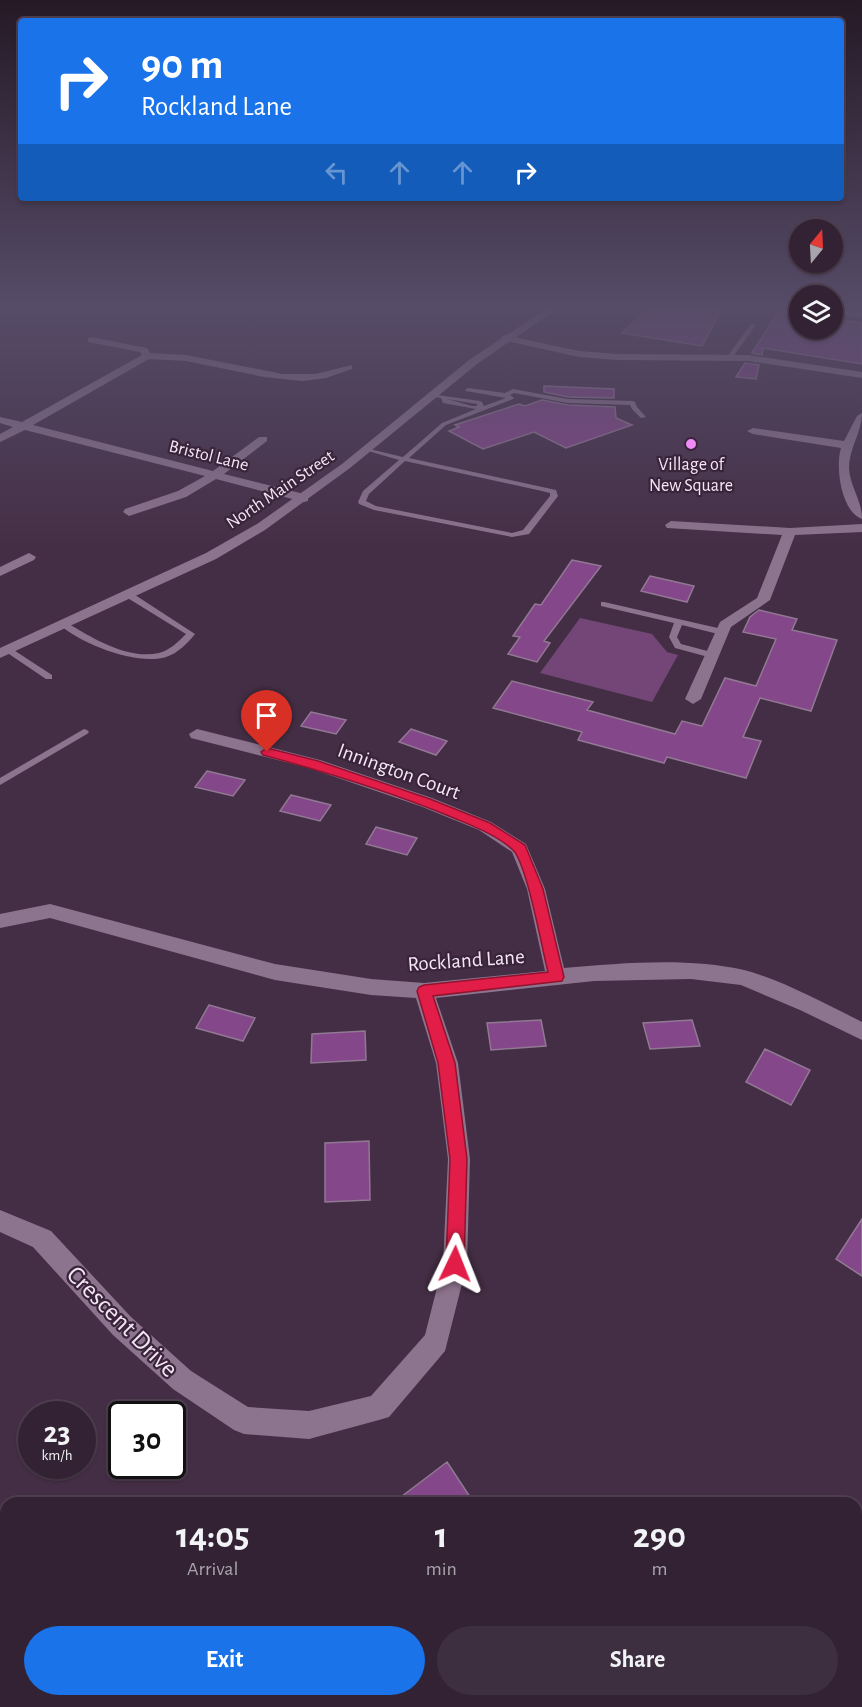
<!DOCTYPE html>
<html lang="en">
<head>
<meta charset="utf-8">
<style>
	:root { --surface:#332234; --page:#3e2f40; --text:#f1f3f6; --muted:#a9a4ac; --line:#4e3f4f; --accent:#1a73e8 }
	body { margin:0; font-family:"Alegreya Sans",sans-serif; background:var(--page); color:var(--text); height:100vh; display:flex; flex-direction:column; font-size:22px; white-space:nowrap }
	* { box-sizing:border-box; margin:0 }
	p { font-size:20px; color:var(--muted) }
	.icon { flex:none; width:33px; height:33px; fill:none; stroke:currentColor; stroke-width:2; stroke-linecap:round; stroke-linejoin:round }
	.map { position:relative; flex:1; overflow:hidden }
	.details { position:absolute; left:0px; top:1497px; width:862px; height:210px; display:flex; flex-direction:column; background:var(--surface); border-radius:18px 18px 0 0; box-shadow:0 2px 4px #0004,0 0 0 2px var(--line) }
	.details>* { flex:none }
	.banner { position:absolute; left:18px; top:18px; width:826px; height:183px; border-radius:6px; box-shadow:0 2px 4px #0004,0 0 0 2px var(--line); background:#1a73e8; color:#fff; overflow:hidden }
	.needle { width:39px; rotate:18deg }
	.controls { position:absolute; left:789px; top:219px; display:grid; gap:12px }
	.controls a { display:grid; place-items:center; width:54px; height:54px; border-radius:50%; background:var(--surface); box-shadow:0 2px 4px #0004,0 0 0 2px var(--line); font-size:30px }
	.speed { position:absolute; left:18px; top:1401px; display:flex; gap:12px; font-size:30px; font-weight:700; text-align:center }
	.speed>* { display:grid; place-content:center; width:78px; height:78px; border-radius:50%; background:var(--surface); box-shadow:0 2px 4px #0004,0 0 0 2px var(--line); line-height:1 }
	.speed small { font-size:15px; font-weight:400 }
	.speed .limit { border:3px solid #111; border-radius:9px; background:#fff; color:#111 }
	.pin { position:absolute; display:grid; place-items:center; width:51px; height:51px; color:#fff; margin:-62px -26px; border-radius:50% 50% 50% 0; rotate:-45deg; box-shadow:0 0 6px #0007 }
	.pin .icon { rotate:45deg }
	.me { position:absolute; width:66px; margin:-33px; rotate:2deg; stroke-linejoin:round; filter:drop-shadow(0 0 4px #0008) }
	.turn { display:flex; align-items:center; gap:21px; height:126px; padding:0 24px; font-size:27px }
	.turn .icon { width:78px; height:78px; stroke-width:2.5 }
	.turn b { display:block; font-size:42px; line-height:51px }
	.lanes { display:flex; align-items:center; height:57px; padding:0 24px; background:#0003; justify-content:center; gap:30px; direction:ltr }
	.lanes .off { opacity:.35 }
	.eta { display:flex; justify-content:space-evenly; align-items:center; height:102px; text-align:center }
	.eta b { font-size:36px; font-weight:700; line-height:42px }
	.primary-button { display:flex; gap:12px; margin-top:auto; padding:12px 24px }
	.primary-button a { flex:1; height:69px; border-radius:36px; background:var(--accent); color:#fff; font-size:24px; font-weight:700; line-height:69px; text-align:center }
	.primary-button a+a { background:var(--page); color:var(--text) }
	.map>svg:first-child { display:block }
	.green { fill:#734677 }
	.building { fill:#844789; stroke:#917893; stroke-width:1.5 }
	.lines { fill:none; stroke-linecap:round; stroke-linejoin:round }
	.lane { fill:#8d748e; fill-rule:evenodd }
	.street { fill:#8d748e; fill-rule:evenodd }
	.secondary { fill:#8d748e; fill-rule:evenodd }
	.route { fill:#e11d48; stroke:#92132f; stroke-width:1.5 }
	.poi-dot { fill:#ee8bf7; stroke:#39243b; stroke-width:2 }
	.labels { text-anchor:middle; stroke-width:4.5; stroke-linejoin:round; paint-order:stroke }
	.far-street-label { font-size:18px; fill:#f4e6f5; stroke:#39243b }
	.far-poi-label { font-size:18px; fill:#f4e6f5; stroke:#39243b }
	.street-label { font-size:21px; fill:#f4e6f5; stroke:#39243b }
	.near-street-label { font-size:26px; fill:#f4e6f5; stroke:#39243b }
</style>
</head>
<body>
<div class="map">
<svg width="862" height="1707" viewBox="0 0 862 1707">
	<rect width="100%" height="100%" fill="#442e45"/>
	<path class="green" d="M 580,618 L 652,634 L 667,652 L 678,655 L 652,702 L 540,673 Z"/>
	<path class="building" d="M 648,309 L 722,309 L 702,346 L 622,333 Z
		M 779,311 L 800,314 L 800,328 L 832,328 L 832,319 L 862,323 L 862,364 L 763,348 L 762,355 L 752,353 Z
		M 745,363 L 759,365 L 756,379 L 736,377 Z
		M 544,386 L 614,389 L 614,398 L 568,397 L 544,392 Z
		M 542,400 L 568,405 L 615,407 L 616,418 L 632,425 L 566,448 L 534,432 L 483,449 L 449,431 L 459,427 L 455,425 L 519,404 L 525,406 Z
		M 572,560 L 601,566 L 544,641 L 550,643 L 537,662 L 508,654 L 520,637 L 513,636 L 535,604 L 541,605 Z
		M 650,576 L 694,586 L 687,602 L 641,591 Z
		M 759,610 L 797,619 L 792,630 L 837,640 L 811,711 L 760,698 L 743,737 L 761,741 L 746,778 L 667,757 L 664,763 L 578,740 L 582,732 L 493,708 L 512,681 L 593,702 L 587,710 L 675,734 L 682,721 L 702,726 L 725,678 L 756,686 L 776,639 L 743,632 L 750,617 Z
		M 311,712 L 346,720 L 336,734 L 301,726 Z
		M 411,729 L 447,741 L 436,755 L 399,742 Z
		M 207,771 L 245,780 L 233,796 L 195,787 Z
		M 291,795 L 331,805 L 320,821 L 280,811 Z
		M 376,827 L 417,838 L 407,855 L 366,844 Z
		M 209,1005 L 255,1018 L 243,1041 L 196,1028 Z
		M 541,1020 L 546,1046 L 491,1050 L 487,1023 Z
		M 692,1020 L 700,1046 L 650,1049 L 643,1023 Z
		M 365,1031 L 366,1060 L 311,1063 L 312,1034 Z
		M 765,1049 L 810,1070 L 791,1105 L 746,1082 Z
		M 369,1141 L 370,1200 L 325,1202 L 325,1143 Z
		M 862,1219 L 862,1276 L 836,1259 Z
		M 447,1462 L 474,1503 L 393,1503 Z"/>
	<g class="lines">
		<path class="lane" d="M 751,324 L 756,325 L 732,358 L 728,358 L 727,357 Z
			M 468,388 L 505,393 L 513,389 L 568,399 L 633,401 L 635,402 L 637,407 L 646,417 L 641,418 L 632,409 L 630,405 L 568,403 L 514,393 L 510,395 L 514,398 L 513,399 L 446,425 L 409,458 L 556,490 L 558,496 L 529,534 L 512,537 L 374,510 L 359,504 L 358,502 L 363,491 L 399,460 L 365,450 L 365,448 L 403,457 L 442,423 L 476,409 L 443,403 L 441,398 L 430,396 L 430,394 L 480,401 L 482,402 L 484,406 L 506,398 L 466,391 L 465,390 ZM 447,399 L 477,404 L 477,406 L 472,406 ZM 405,461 L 542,491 L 550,493 L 550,496 L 523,530 L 512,533 L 376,506 L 366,501 L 369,494 Z
			M 126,593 L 132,593 L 195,634 C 187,644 178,653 166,657 C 138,666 81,644 60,625 L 64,622 L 67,623 C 93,638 127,660 159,653 C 170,650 178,642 186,634 L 126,597 Z
			M 601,602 L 604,602 L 722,629 L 726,632 L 722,635 L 682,625 L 677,637 L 681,644 L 715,653 L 716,655 L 712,658 L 675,648 L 669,637 L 674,623 L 601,606 Z
			M 9,647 L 52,675 L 52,679 L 46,679 L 6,652 L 5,650 Z
			M 84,729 L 87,730 L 89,732 L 87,734 L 0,785 L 0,778 Z"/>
		<path class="street" d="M 832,309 L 862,312 L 862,318 L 832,313 Z
			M 505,335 L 579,351 L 617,354 L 748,355 L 862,372 L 862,378 L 748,361 L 617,360 L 579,357 L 502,340 L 502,336 Z
			M 91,337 L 147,348 L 150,353 L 186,355 L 283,374 L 315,374 L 352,365 L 352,369 L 326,378 L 303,381 L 264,377 L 186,361 L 149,359 L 33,425 L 213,471 L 259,437 L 267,437 L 267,441 L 224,474 L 308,495 L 308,501 L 304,502 L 216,479 L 186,497 L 129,516 L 123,512 L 125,509 L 178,491 L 205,476 L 25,430 L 0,442 L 0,434 L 13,427 L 0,423 L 0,417 L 22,422 L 142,355 L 140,352 L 88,342 L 88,338 Z
			M 862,413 C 862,432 849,448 849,468 C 850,487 862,500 862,519 C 841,512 835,466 841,448 L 753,434 L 747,431 L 753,428 L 844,441 L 857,416 Z
			M 671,521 L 790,528 L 862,524 L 862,532 L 795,535 L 770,600 L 731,627 L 701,699 L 693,704 L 685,699 L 720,622 L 757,598 L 782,535 L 667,528 L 665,525 Z
			M 29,553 L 36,557 L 34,560 L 0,576 L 0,567 Z
			M 197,729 L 320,760 L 432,798 L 491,822 L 526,844 L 545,889 L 564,968 C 620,963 689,957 744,970 C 780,979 828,1005 862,1022 L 862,1040 L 800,1010 L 741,985 L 691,979 L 594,981 L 436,998 L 458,1063 L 470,1159 L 467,1264 L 445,1351 L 389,1417 L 379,1420 L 309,1439 L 244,1434 L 234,1430 L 173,1389 L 113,1335 L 33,1247 L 0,1232 L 0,1210 L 51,1231 L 131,1317 L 191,1371 L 248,1407 L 309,1411 L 371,1396 L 425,1335 L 443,1264 L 448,1159 L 436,1063 L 416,998 L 371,995 L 275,980 L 50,918 L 0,928 L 0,914 L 50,904 L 275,964 L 371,979 L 424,983 L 545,971 L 527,889 L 512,852 L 479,830 L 420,806 L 309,768 L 191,738 L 189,734 Z"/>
		<path class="secondary" d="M 546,309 L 557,309 L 477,364 L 350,468 L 265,530 L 216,559 L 0,658 L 0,648 L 206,553 L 257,524 L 342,464 L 469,360 Z"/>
	</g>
	<linearGradient id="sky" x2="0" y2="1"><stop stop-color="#251926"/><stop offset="0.56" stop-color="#564c68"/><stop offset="1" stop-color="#564c68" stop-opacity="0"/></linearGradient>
	<rect width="862" height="548" fill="url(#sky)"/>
	<path class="route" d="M 267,748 L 318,761 L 430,799 L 490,823 L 525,845 L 543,889 L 564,977 L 562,981 L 433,996 L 455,1063 L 467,1159 L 464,1264 L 462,1270 L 455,1273 L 448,1270 L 446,1264 L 450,1159 L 438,1063 L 417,991 L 419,987 L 424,985 L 548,972 C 542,949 527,864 513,850 C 496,834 470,825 449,816 C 388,791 326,772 263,755 L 261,752 Z"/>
	<circle class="poi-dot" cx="691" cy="444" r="6"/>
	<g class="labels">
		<g class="far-street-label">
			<text transform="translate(209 455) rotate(14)" y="6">Bristol Lane</text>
			<text transform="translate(280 489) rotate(-34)" y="6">North Main Street</text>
		</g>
		<g class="far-poi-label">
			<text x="691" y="470">Village of<tspan x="691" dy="21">New Square</tspan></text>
		</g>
		<g class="street-label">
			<text transform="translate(399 771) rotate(20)" y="7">Innington Court</text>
			<text transform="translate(466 960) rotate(-4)" y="7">Rockland Lane</text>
		</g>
		<g class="near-street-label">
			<text transform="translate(123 1321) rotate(45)" y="9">Crescent Drive</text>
		</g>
	</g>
</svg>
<div class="controls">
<a><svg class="needle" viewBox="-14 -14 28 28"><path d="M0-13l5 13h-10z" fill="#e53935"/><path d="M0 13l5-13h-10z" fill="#a9a4ac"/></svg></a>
<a><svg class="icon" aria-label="layers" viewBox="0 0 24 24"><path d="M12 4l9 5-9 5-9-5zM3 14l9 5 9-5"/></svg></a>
</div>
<div class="speed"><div>23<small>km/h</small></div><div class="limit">30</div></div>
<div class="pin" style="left:267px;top:752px;background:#d93025"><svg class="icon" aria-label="arrive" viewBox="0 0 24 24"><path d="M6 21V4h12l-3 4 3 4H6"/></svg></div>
<svg class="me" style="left:455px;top:1264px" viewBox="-20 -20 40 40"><path d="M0-17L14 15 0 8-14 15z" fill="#e11d48" stroke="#fff" stroke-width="4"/></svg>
<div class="banner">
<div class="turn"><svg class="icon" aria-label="right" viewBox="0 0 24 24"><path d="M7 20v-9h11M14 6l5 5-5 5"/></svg><div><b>90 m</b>Rockland Lane</div></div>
<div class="lanes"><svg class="icon off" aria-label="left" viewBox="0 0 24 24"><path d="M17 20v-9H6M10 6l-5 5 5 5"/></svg><svg class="icon off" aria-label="ahead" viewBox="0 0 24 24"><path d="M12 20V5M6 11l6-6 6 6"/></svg><svg class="icon off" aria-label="ahead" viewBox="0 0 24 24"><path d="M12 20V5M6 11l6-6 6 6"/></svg><svg class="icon" aria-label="right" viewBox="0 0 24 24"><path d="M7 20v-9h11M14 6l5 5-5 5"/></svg></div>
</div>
<section class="details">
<div class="eta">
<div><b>14:05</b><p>Arrival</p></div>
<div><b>1</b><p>min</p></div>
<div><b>290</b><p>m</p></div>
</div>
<div class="primary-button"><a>Exit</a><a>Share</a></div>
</section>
</div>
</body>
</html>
